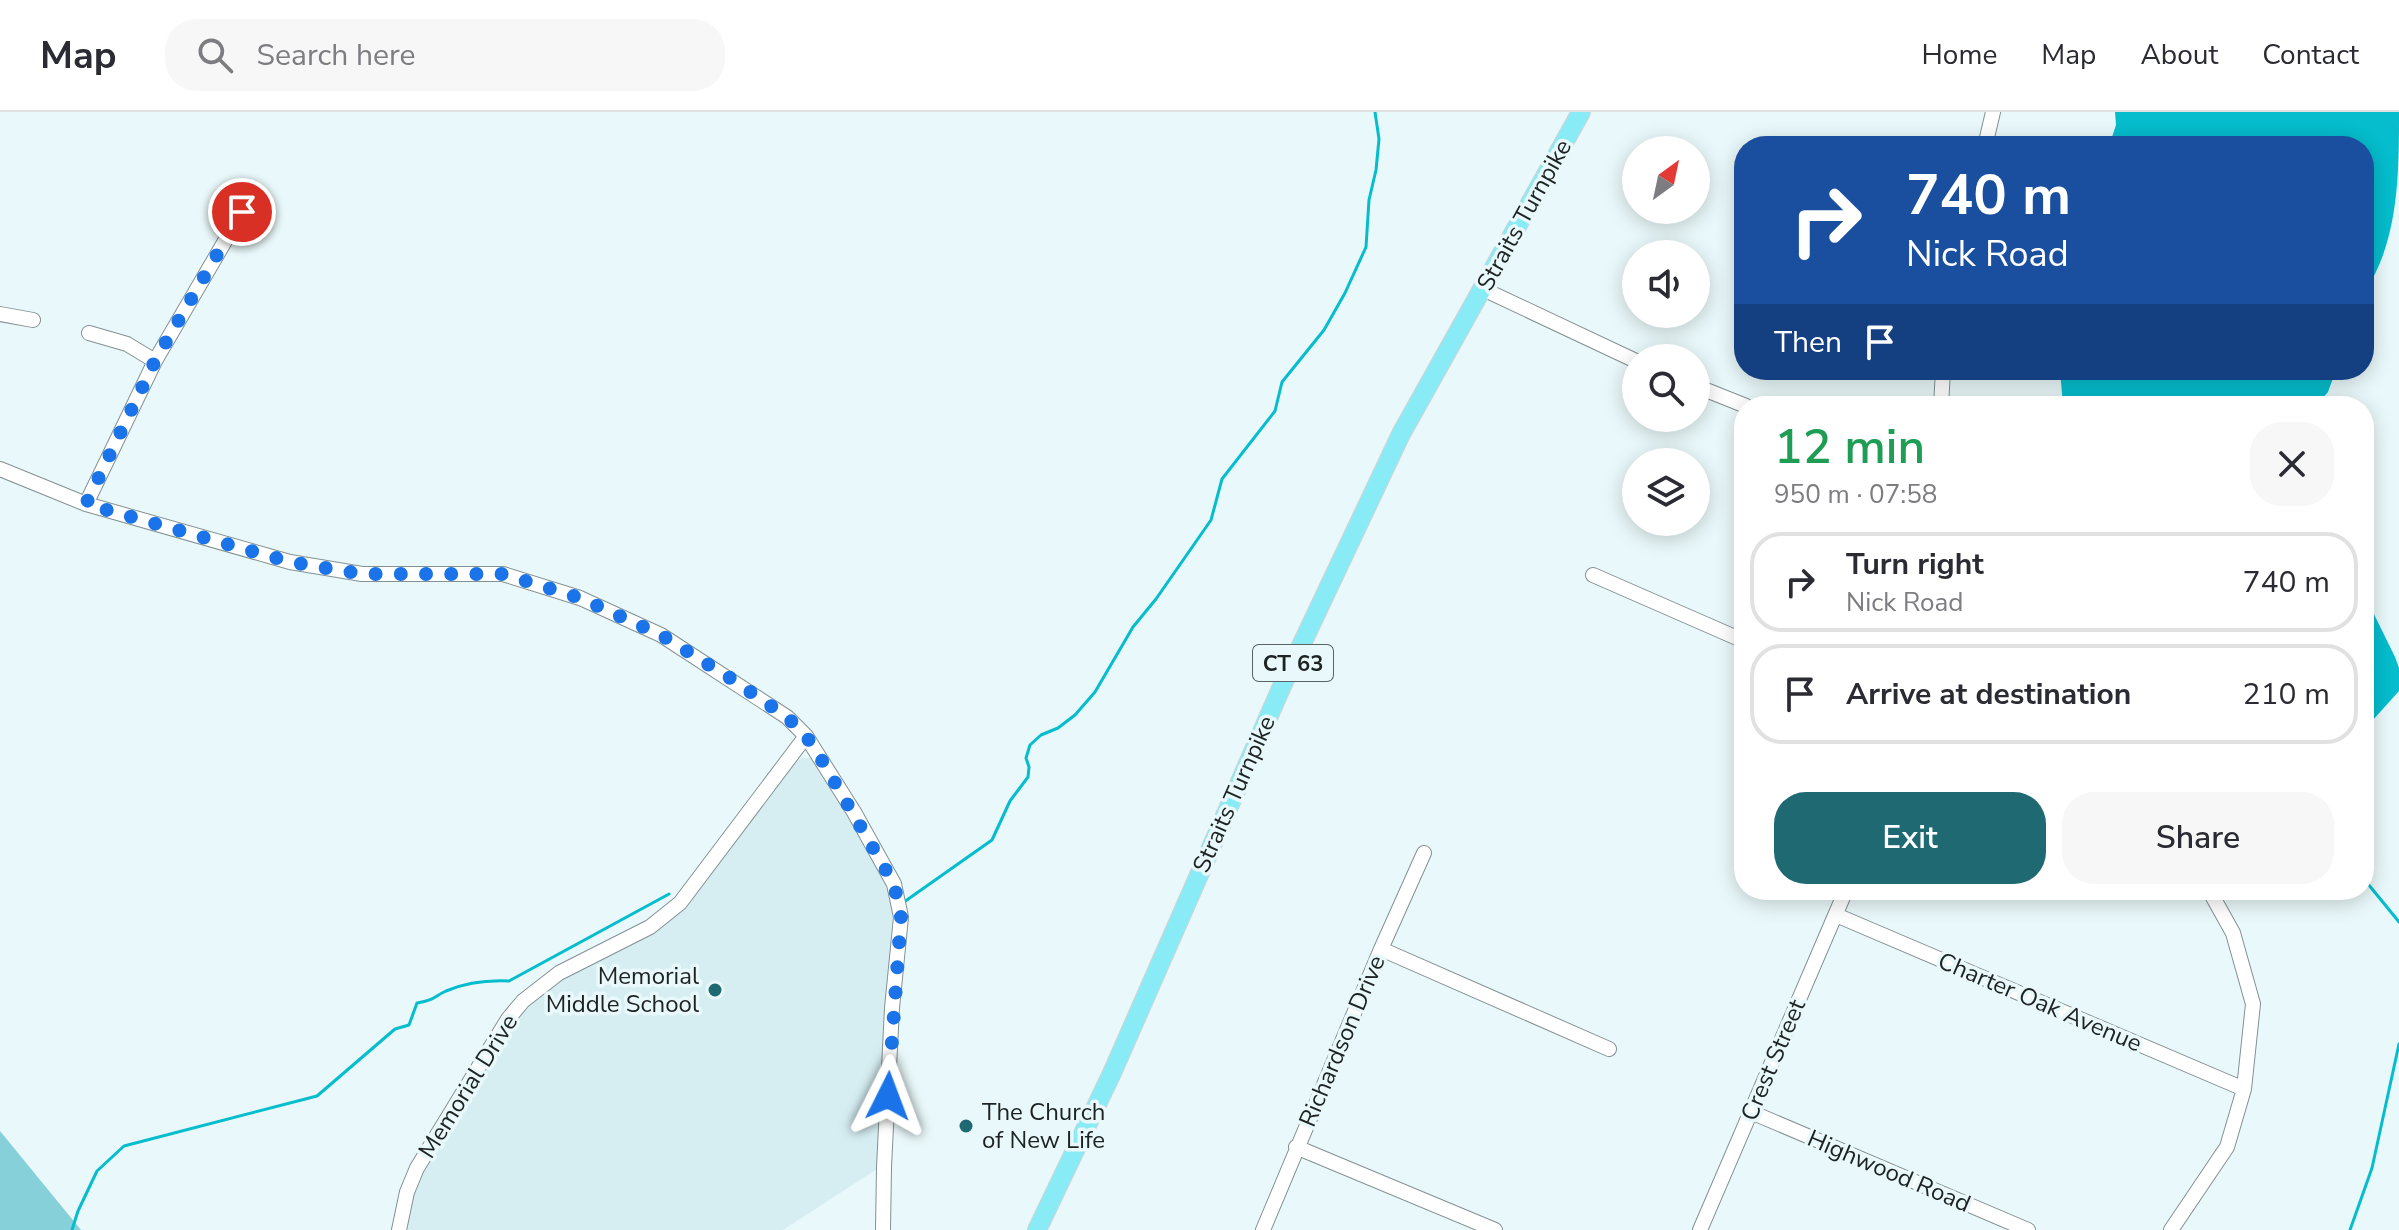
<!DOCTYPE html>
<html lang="en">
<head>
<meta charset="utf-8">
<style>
	:root { --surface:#fff; --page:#f7f7f7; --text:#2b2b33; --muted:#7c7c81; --line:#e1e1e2; --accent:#1e6972 }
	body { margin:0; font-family:"Nunito Sans",sans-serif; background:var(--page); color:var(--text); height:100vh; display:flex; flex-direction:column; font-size:30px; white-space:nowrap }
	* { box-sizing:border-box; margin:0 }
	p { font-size:26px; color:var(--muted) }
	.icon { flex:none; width:44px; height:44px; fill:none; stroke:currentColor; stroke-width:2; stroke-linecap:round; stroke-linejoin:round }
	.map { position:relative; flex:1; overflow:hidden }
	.panel { position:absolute; left:1734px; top:284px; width:640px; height:504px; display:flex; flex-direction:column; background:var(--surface); border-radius:32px; box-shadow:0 4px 20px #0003 }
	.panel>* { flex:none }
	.banner { position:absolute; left:1734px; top:24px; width:640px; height:244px; border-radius:32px; box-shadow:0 4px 20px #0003; background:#1a4fa0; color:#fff; overflow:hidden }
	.needle { width:52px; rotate:33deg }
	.fabs { position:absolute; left:1622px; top:24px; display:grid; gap:16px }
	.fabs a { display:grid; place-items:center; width:88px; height:88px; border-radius:50%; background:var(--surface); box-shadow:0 4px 20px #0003; font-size:40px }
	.pin { position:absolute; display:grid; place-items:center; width:68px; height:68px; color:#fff; margin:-34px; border:4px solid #fff; border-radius:50%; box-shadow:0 2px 8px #0007 }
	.me { position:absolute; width:88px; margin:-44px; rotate:3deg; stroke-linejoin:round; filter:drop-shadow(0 0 6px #0008) }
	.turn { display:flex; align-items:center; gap:28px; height:168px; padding:0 40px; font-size:36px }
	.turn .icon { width:104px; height:104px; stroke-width:2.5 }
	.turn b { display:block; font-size:56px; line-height:68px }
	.then { display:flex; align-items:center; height:76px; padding:0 40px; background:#0003; gap:16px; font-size:30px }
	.round { display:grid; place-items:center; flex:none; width:84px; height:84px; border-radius:32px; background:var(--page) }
	.summary { display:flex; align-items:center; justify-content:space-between; height:136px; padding:0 40px }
	h1 { font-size:48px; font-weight:600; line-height:60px; color:#1e9e55 }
	.primary-button { display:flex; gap:16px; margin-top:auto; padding:16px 40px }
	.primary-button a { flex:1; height:92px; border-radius:32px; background:var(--accent); color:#fff; font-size:32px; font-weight:600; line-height:92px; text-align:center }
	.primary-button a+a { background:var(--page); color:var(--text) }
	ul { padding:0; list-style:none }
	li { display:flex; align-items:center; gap:24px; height:100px; margin:0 16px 12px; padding:0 24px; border:4px solid var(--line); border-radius:32px }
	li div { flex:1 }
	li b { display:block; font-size:30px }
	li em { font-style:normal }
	header { display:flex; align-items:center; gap:48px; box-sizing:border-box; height:112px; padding:0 40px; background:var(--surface); border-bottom:2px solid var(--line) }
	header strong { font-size:38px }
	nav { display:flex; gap:44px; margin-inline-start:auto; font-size:28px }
	.search { width:560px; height:72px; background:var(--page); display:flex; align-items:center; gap:20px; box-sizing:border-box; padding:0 28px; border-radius:32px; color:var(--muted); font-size:30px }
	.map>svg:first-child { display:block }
	.built { fill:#d6eef2 }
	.green { fill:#86d0d9 }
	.water { fill:#05bdcd }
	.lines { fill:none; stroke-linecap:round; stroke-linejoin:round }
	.stream { stroke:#05bdcd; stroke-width:3 }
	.minor-casing { stroke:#839193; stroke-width:16 }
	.major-casing { stroke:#d2d3d3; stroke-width:20 }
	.minor { stroke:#fff; stroke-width:14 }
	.major { stroke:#89ebf6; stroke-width:18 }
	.route { stroke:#1a73e8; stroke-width:14; stroke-dasharray:0 25.2 }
	.poi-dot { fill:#1e6972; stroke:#e9f8fa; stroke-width:3 }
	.labels { text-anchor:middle; stroke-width:7; stroke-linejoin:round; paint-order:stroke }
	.shield { fill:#e9f8fa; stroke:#5a6364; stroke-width:2 }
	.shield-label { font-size:22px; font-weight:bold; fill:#1d2323 }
	.street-label { font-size:24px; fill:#1d2323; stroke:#e9f8fa }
	.poi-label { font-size:24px; fill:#1d2323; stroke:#e9f8fa; text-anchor:end }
</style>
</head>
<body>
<header>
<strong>Map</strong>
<div class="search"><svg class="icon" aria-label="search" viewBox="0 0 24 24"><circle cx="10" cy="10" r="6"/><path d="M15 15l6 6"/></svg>Search here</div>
<nav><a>Home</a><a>Map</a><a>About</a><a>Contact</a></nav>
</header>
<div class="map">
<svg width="2399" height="1118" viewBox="0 0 2399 1118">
	<rect width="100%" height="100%" fill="#e9f8fa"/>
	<path class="built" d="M 802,646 L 811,646 L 817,650 L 844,694 L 886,774 L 893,802 L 877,1057 L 783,1118 L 406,1118 L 415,1076 L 426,1051 L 517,905 L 552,871 L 658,817 L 682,796 L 795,650 Z"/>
	<path class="green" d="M 0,1019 L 81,1118 L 0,1118 Z"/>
	<path class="water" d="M 2115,0 L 2399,0 C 2399,63 2399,129 2364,181 L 2364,34 L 2109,34 L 2116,13 Z
		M 2060,258 L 2336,258 L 2328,280 L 2316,294 L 2063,294 Z
		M 2364,487 L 2369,492 L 2395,545 L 2399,556 L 2399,579 L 2364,618 Z"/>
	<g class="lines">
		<path class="stream" d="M 2364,767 L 2399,810
			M 904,790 L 992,728 L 1010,689 L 1028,665 L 1029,655 L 1026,646 L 1030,633 L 1041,623 L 1058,616 L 1075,603 L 1095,580 L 1133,515 L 1156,487 L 1211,408 L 1222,367 L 1275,299 L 1282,270 L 1324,218 L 1345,181 L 1366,135 L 1369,88 L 1376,58 L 1379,27 L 1375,0
			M 72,1118 L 78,1099 L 97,1059 L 124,1034 L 317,984 L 395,917 L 409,913 L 417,891 C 435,888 433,885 446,879 C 465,871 489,868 509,869 L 669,782
			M 2350,1118 L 2372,1056 L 2399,932"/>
		<defs>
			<path id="minor" d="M 1985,34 L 1993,0
				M 1483,177 L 1636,249
				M 0,202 L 33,208
				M 89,221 L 127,232 L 155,249
				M 1696,274 L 1746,294
				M 1941,294 L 1943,258
				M 0,357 L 86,392 L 290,450 L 362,462 L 503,462 L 580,486 L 661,523 L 787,605 L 806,624 L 854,700 L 894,772 L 901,805 L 892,896 L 884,1055 L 883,1118
				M 86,392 L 155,249 L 242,100
				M 1593,463 L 1744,529
				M 1836,803 L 2244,977
				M 1381,837 L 1609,937
				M 1751,1000 L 2028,1118
				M 1296,1035 L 1495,1118
				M 399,1118 L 407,1080 L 417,1056 L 508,907 L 523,889 L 559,861 L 650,815 L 680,791 L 806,624
				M 1263,1118 L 1381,837 L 1424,741
				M 1700,1118 L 1846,778
				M 2171,1118 L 2227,1035 L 2244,977 L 2253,892 L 2233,821 L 2209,778"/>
			<path id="major" d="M 1037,1118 L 1112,961 L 1282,574 L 1401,322 L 1581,0"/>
		</defs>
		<use href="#minor" class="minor-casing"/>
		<use href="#major" class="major-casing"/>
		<use href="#minor" class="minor"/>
		<use href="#major" class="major"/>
	</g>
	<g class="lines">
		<path class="route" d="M 242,100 L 155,249 L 86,392 L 290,450 L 362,462 L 503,462 L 580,486 L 661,523 L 730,566 L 787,605 L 806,624 L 817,640 L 894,772 L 901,805 L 888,984"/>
	</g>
	<g class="poi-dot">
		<circle cx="715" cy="878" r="8"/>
		<circle cx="966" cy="1014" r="8"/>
	</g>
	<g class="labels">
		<rect class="shield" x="1253" y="533" width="80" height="36" rx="6"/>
		<g class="shield-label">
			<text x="1293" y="559">CT 63</text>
		</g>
		<g class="street-label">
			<text transform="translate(1524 103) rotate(-61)" y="8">Straits Turnpike</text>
			<text transform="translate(1234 682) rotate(-66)" y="8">Straits Turnpike</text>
			<text transform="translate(2040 890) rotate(23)" y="8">Charter Oak Avenue</text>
			<text transform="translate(1342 929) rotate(-67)" y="8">Richardson Drive</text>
			<text transform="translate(1773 948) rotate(-67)" y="8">Crest Street</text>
			<text transform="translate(468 974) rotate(-58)" y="8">Memorial Drive</text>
			<text transform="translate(1889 1059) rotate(23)" y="8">Highwood Road</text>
		</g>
		<g class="poi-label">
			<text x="699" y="872">Memorial<tspan x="699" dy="28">Middle School</tspan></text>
			<text x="982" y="1008" text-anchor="start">The Church<tspan x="982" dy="28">of New Life</tspan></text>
		</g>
	</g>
</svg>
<div class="fabs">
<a><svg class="needle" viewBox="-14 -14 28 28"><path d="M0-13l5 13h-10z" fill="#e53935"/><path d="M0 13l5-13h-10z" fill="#7c7c81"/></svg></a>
<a><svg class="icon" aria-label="sound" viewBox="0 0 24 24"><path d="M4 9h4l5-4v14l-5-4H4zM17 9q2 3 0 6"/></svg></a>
<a><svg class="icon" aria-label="search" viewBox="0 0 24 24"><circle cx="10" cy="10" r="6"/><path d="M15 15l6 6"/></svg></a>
<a><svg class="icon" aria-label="layers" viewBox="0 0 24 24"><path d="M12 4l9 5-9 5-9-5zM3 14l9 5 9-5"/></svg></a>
</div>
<div class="pin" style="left:242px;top:100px;background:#d93025"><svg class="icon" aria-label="arrive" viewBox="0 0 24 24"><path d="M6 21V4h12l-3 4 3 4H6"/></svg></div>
<svg class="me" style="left:888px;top:984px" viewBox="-20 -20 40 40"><path d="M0-17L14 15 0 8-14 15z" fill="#1a73e8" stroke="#fff" stroke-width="4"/></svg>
<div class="banner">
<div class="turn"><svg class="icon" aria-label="right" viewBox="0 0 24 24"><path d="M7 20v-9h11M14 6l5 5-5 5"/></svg><div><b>740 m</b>Nick Road</div></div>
<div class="then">Then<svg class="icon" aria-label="arrive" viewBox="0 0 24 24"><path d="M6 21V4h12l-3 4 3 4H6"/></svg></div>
</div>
<section class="panel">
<div class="summary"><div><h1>12 min</h1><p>950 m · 07:58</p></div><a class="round"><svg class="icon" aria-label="close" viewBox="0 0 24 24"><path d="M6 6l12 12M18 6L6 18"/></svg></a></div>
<ul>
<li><svg class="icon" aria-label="right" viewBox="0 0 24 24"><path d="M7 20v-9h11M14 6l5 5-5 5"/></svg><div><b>Turn right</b><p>Nick Road</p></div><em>740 m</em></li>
<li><svg class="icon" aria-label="arrive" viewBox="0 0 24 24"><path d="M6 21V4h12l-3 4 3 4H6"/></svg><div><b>Arrive at destination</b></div><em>210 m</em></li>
</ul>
<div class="primary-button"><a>Exit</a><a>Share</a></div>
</section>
</div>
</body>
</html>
